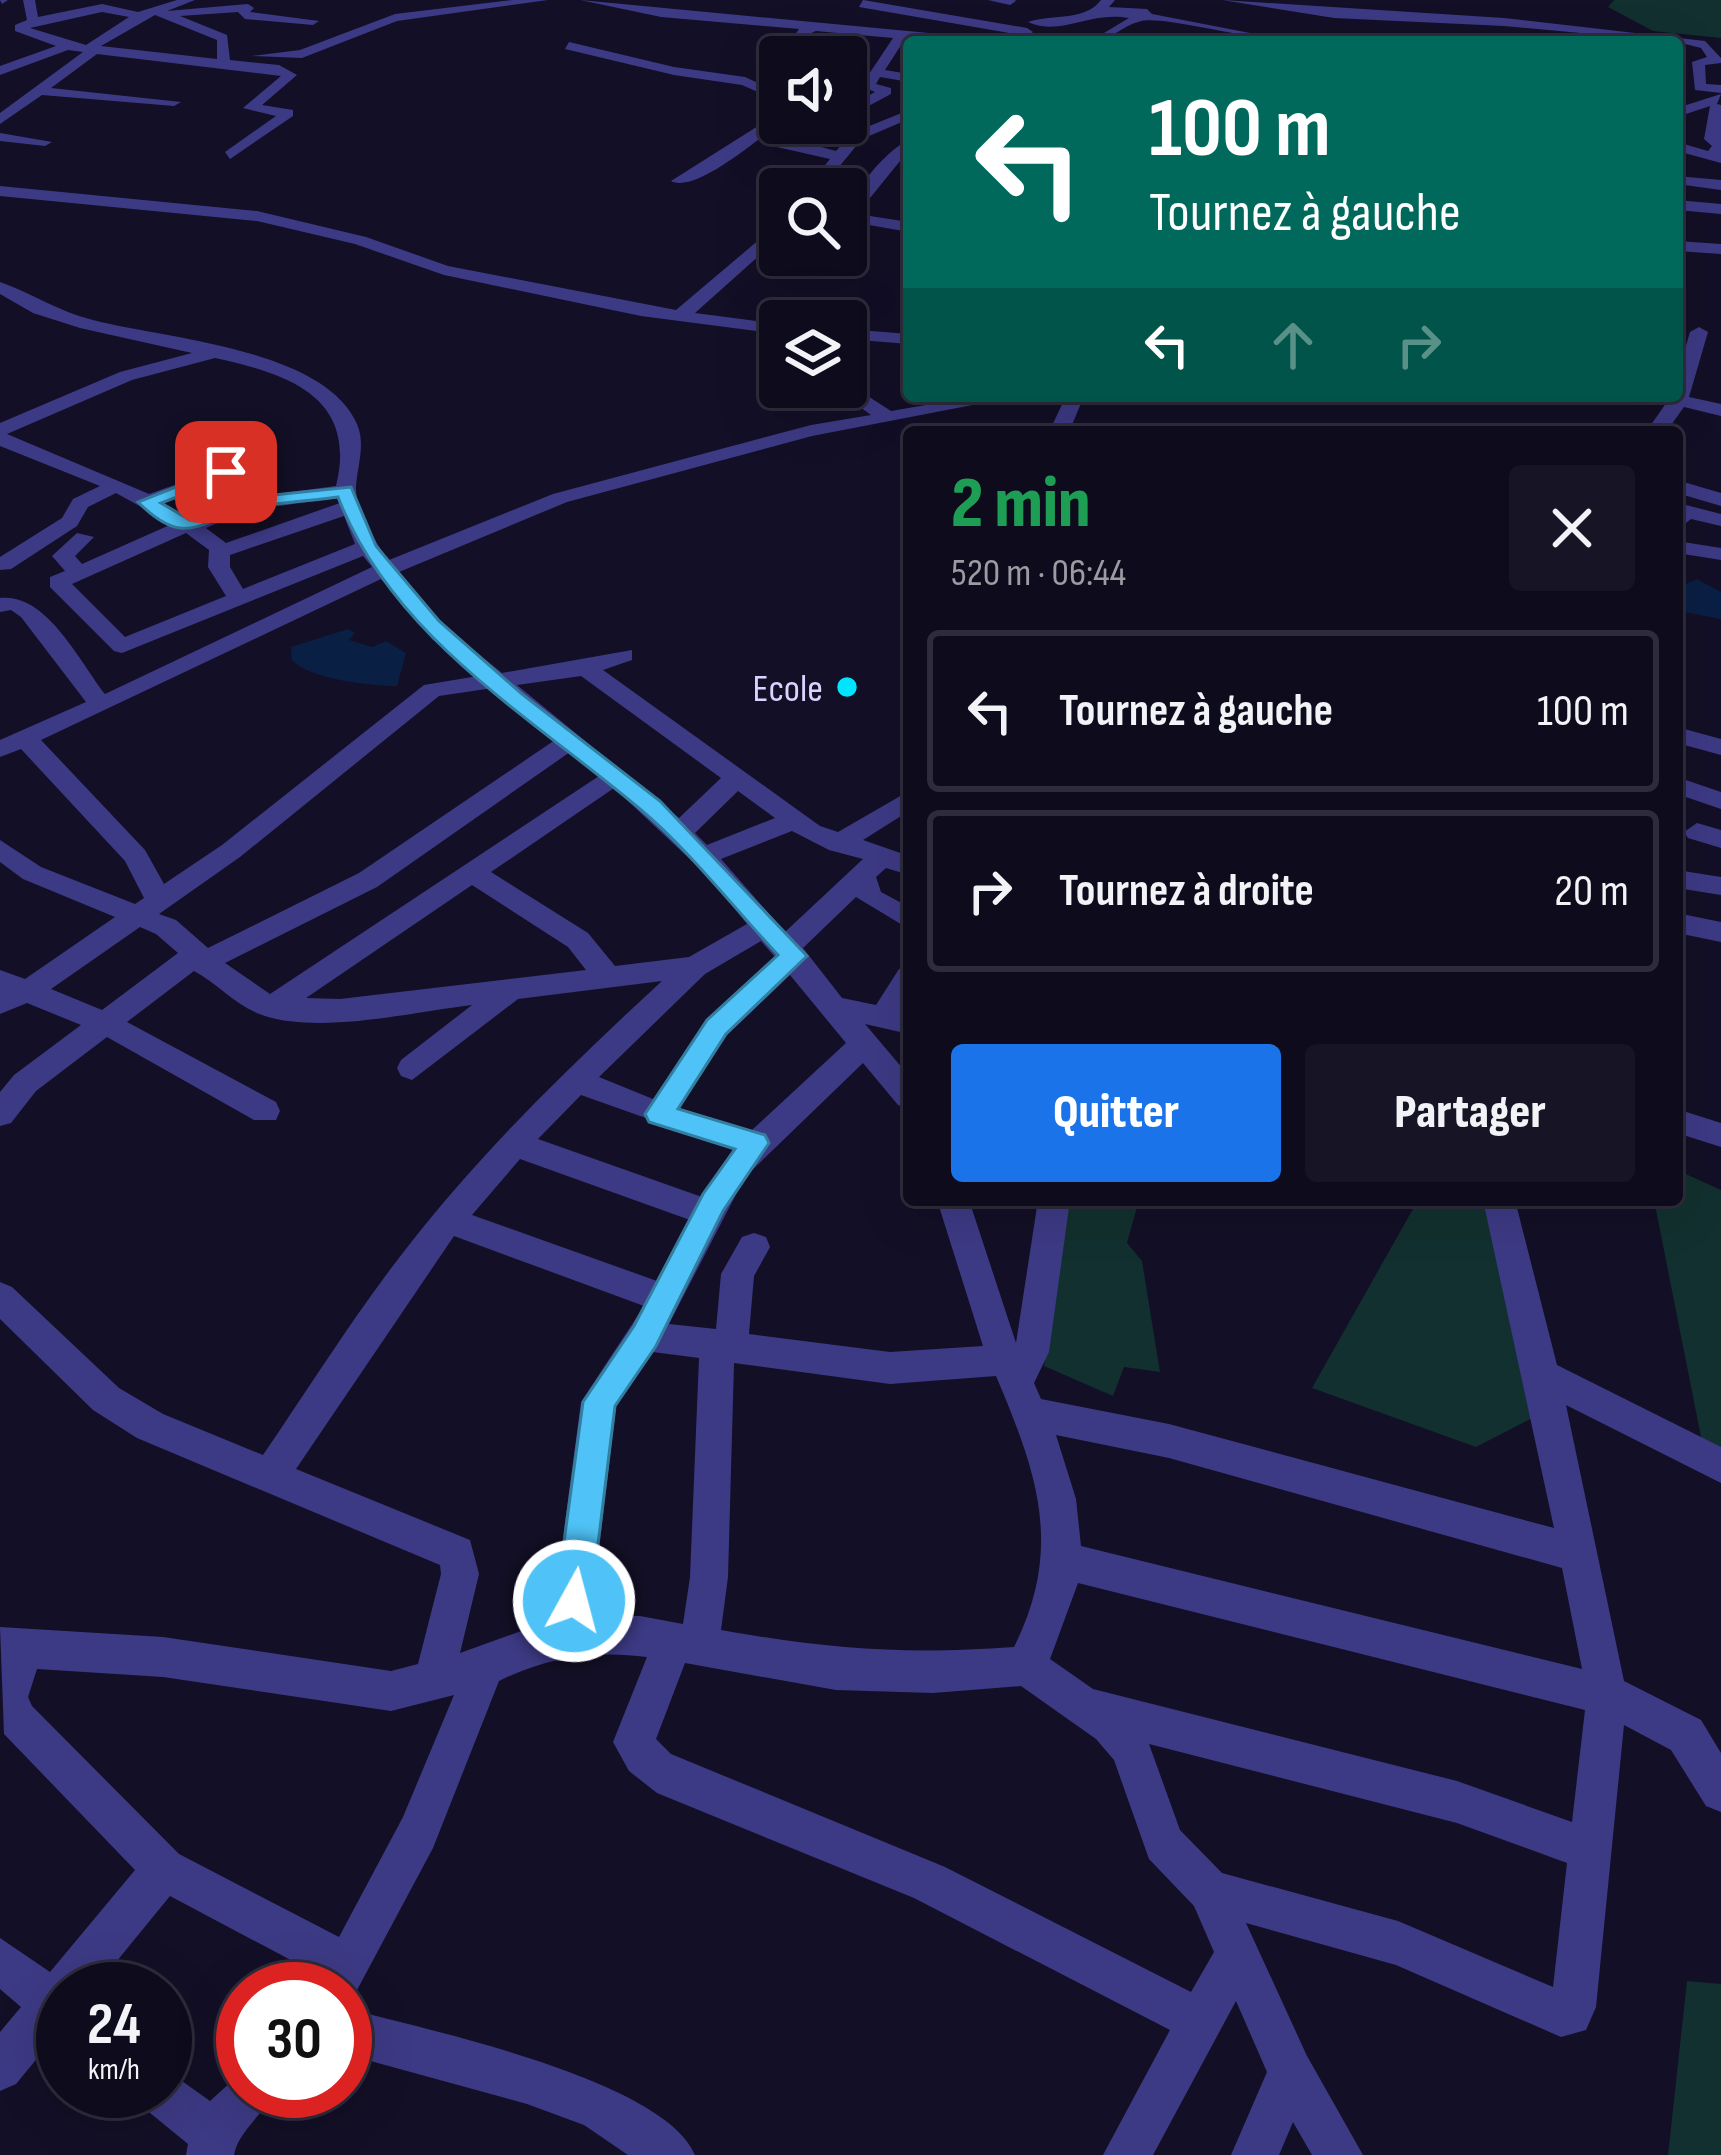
<!DOCTYPE html>
<html lang="fr">
<head>
<meta charset="utf-8">
<style>
	:root { --surface:#0e0b1c; --page:#171425; --text:#f1f3f6; --muted:#9b9ba3; --line:#2e2b3b; --accent:#1a73e8 }
	body { margin:0; font-family:"Sofia Sans Condensed",sans-serif; background:var(--page); color:var(--text); height:100vh; display:flex; flex-direction:column; font-size:45px; white-space:nowrap }
	* { box-sizing:border-box; margin:0 }
	p { font-size:39px; color:var(--muted) }
	.icon { flex:none; width:66px; height:66px; fill:none; stroke:currentColor; stroke-width:2; stroke-linecap:round; stroke-linejoin:round }
	.map { position:relative; flex:1; overflow:hidden }
	.side { position:absolute; left:903px; top:426px; width:780px; height:780px; display:flex; flex-direction:column; background:var(--surface); border-radius:12px; box-shadow:0 12px 48px #0002,0 0 0 3px var(--line) }
	.side>* { flex:none }
	.hud { position:absolute; left:903px; top:36px; width:780px; height:366px; border-radius:12px; box-shadow:0 12px 48px #0002,0 0 0 3px var(--line); background:#00695c; color:#fff; overflow:hidden }
	.controls { position:absolute; left:759px; top:36px; display:grid; gap:24px }
	.controls a { display:grid; place-items:center; width:108px; height:108px; border-radius:12px; background:var(--surface); box-shadow:0 12px 48px #0002,0 0 0 3px var(--line); font-size:60px }
	.speed { position:absolute; left:36px; top:1962px; display:flex; gap:24px; font-size:60px; font-weight:700; text-align:center }
	.speed>* { display:grid; place-content:center; width:156px; height:156px; border-radius:50%; background:var(--surface); box-shadow:0 12px 48px #0002,0 0 0 3px var(--line); line-height:1 }
	.speed small { font-size:30px; font-weight:400 }
	.speed .limit { border:18px solid #d22; background:#fff; color:#111 }
	.pin { position:absolute; display:grid; place-items:center; width:102px; height:102px; color:#fff; margin:-51px; border-radius:24px; box-shadow:0 6px 18px #0006 }
	.me { position:absolute; width:132px; margin:-66px; rotate:7deg; stroke-linejoin:round; filter:drop-shadow(0 0 9px #0008) }
	.turn { display:flex; align-items:center; gap:42px; height:252px; padding:0 48px; font-size:54px }
	.turn .icon { width:156px; height:156px; stroke-width:2.5 }
	.turn b { display:block; font-size:84px; line-height:102px }
	.lanes { display:flex; align-items:center; height:114px; padding:0 48px; background:#0003; justify-content:center; gap:60px; direction:ltr }
	.lanes .off { opacity:.35 }
	.round { display:grid; place-items:center; flex:none; width:126px; height:126px; border-radius:12px; background:var(--page) }
	.headline { display:flex; align-items:center; justify-content:space-between; height:204px; padding:0 48px }
	h1 { font-size:72px; font-weight:800; line-height:90px; color:#1e9e55 }
	.button { display:flex; gap:24px; margin-top:auto; padding:24px 48px }
	.button a { flex:1; height:138px; border-radius:12px; background:var(--accent); color:#fff; font-size:48px; font-weight:800; line-height:138px; text-align:center }
	.button a+a { background:var(--page); color:var(--text) }
	ul { padding:0; list-style:none }
	li { display:flex; align-items:center; gap:36px; height:162px; margin:0 24px 18px; padding:0 24px; border:6px solid var(--line); border-radius:12px }
	li div { flex:1 }
	li b { display:block; font-size:45px }
	li em { font-style:normal }
	.map>svg:first-child { display:block }
	.green { fill:#12302f }
	.water { fill:#0a1f44 }
	.lines { fill:none; stroke-linecap:round; stroke-linejoin:round }
	.street { fill:#3d3a85; fill-rule:evenodd }
	.route { fill:#4fc3f7; stroke:#337fa1; stroke-width:3 }
	.poi-dot { fill:#00e5ff; stroke:#130f26; stroke-width:4.5 }
	.labels { text-anchor:middle; stroke-width:12; stroke-linejoin:round; paint-order:stroke }
	.far-poi-label { font-size:39px; fill:#d9d4ff; stroke:#130f26; text-anchor:end }
</style>
</head>
<body>
<div class="map">
<svg width="1721" height="2155" viewBox="0 0 1721 2155">
	<rect width="100%" height="100%" fill="#130f26"/>
	<path class="green" d="M 1614,0 L 1721,0 L 1721,38 L 1653,31 L 1608,7 Z
		M 1677,1170 L 1721,1190 L 1721,1458 L 1703,1447 L 1654,1200 L 1677,1200 Z
		M 1068,1200 L 1139,1200 L 1127,1243 L 1142,1261 L 1160,1372 L 1124,1367 L 1113,1396 L 1044,1366 Z
		M 1418,1200 L 1492,1200 L 1534,1417 L 1476,1447 L 1312,1388 Z
		M 1687,1981 L 1721,1984 L 1721,2155 L 1668,2155 Z"/>
	<path class="water" d="M 1697,579 L 1721,592 L 1721,619 L 1683,612 L 1677,588 Z
		M 348,629 L 355,633 L 349,640 L 372,647 L 386,641 L 406,653 L 397,686 C 371,686 308,679 292,660 L 291,647 Z"/>
	<g class="lines">
		<path class="street" d="M 0,0 L 8,0 L 2,4 Z
			M 23,0 L 35,0 L 38,17 L 102,4 L 138,12 L 177,0 L 195,0 L 167,11 L 248,4 L 254,8 L 250,12 L 319,21 L 313,25 L 245,19 L 238,12 L 180,16 L 227,35 L 230,60 L 279,65 L 297,75 L 262,105 L 293,110 L 293,116 L 230,159 L 225,152 L 276,116 L 243,108 L 281,76 L 97,54 L 51,88 L 181,102 L 174,106 L 42,95 L 0,124 L 0,113 L 83,52 L 68,50 L 0,75 L 0,66 L 56,46 L 15,31 L 15,25 L 27,20 ZM 102,12 L 129,17 L 86,45 L 30,28 ZM 155,15 L 217,40 L 217,59 L 101,46 Z
			M 513,0 L 548,0 L 397,21 L 302,58 L 251,56 L 300,50 L 395,14 Z
			M 580,0 L 982,38 L 988,42 L 905,39 L 885,70 L 909,74 L 909,82 L 880,77 L 876,84 L 891,88 L 891,94 L 846,118 L 846,108 L 875,92 L 861,86 L 893,38 L 816,31 L 804,36 L 806,42 L 801,48 L 824,57 L 804,57 L 785,49 L 799,29 L 661,17 Z
			M 863,0 L 1027,28 L 1033,32 L 1027,36 L 859,7 Z
			M 988,0 L 1015,0 L 1016,1 L 1010,5 Z
			M 1101,0 L 1115,0 L 1109,7 L 1147,9 L 1152,14 L 1296,42 C 1259,42 1165,16 1142,21 C 1121,25 1111,42 1089,42 L 1129,18 C 1087,11 1062,37 1028,22 C 1049,14 1085,22 1101,0 Z
			M 1222,0 L 1504,18 L 1705,41 L 1721,58 L 1721,63 L 1705,65 L 1706,84 L 1721,85 L 1721,93 L 1695,90 L 1692,62 L 1707,57 L 1701,48 L 1677,42 L 1504,26 L 1334,18 Z
			M 569,42 L 674,67 L 745,77 L 780,93 L 780,102 L 742,85 L 674,75 L 565,49 Z
			M 1721,94 L 1717,104 L 1721,105 L 1721,163 L 1677,151 L 1677,142 L 1708,151 L 1712,146 L 1704,139 L 1710,106 L 1677,117 L 1677,108 Z
			M 909,110 L 909,119 L 862,139 L 829,179 L 842,189 L 824,189 L 813,180 L 830,159 L 768,145 L 775,141 L 794,144 L 817,123 L 832,123 L 810,144 L 836,151 L 852,133 Z
			M 780,112 L 780,123 C 758,139 695,194 671,181 Z
			M 0,133 L 52,142 L 45,146 L 0,141 Z
			M 909,140 L 909,150 L 857,214 L 909,222 L 909,232 L 846,221 C 846,197 887,149 909,140 Z
			M 1677,176 L 1721,180 L 1721,190 L 1677,184 Z
			M 0,186 L 257,211 L 366,237 L 448,266 L 676,310 L 780,222 L 780,237 L 695,313 L 780,324 L 780,334 L 641,316 L 444,275 L 355,244 L 257,221 L 0,196 Z
			M 1677,200 L 1721,204 L 1721,214 L 1677,210 Z
			M 1677,241 L 1721,244 L 1721,254 L 1677,251 Z
			M 0,282 C 32,293 59,312 93,320 C 165,339 324,348 357,424 C 366,445 357,466 356,487 C 355,508 375,543 389,560 L 553,494 L 811,425 L 871,415 L 838,391 L 836,387 L 846,387 L 846,382 L 891,411 L 978,396 L 1019,396 L 812,436 L 567,502 L 399,572 L 448,629 L 502,673 L 632,650 L 632,660 L 603,670 L 820,826 L 838,832 L 909,791 L 909,811 L 863,840 L 909,856 L 909,875 L 886,868 L 876,877 L 881,892 L 909,907 L 909,929 L 856,897 L 803,948 L 842,998 L 876,1005 L 899,969 L 909,966 L 909,999 L 902,1011 L 909,1012 L 909,1034 L 865,1024 L 909,1076 L 909,1109 L 898,1105 L 863,1063 L 745,1177 L 669,1324 L 716,1329 L 721,1274 L 742,1237 L 754,1233 L 766,1237 L 770,1247 L 754,1276 L 749,1334 L 890,1352 L 983,1346 L 937,1200 L 969,1200 L 1016,1343 L 1038,1200 L 1070,1200 L 1049,1352 L 1034,1383 L 1041,1399 L 1169,1424 L 1554,1528 L 1483,1200 L 1515,1200 L 1557,1365 L 1721,1447 L 1721,1483 L 1566,1405 L 1624,1681 L 1701,1720 L 1721,1753 L 1721,1812 L 1706,1806 L 1671,1750 L 1624,1725 L 1596,2007 L 1586,2030 L 1561,2037 L 1396,1965 L 1246,1923 L 1307,2056 L 1363,2155 L 1312,2155 L 1293,2122 L 1279,2155 L 1231,2155 L 1267,2072 L 1236,2001 L 1153,2155 L 1103,2155 L 1170,2030 L 914,1898 L 657,1793 L 629,1771 L 613,1742 L 647,1657 C 594,1650 547,1657 499,1681 L 433,1848 L 349,2005 L 345,2007 L 345,1989 L 310,1989 L 317,1974 L 170,1896 L 94,1989 L 63,1989 L 63,2035 L 58,2033 L 16,2084 L 0,2091 L 0,2032 L 21,2007 L 0,1989 L 0,1938 L 50,1972 L 135,1870 L 4,1734 L 0,1627 L 163,1637 L 391,1671 L 418,1664 L 441,1574 L 440,1565 L 137,1438 L 93,1410 L 0,1319 L 0,1282 L 12,1287 L 119,1388 L 163,1414 L 263,1455 C 311,1385 356,1312 409,1245 C 484,1149 572,1064 662,981 L 518,999 L 412,1080 L 401,1076 L 397,1068 L 401,1060 L 472,1005 C 413,1012 322,1034 265,1016 C 236,1007 219,984 194,971 L 127,1022 L 276,1102 L 280,1111 L 276,1120 L 254,1120 L 107,1037 L 36,1091 L 11,1123 L 0,1126 L 0,1092 L 14,1075 L 81,1025 L 27,1003 L 0,1014 L 0,970 L 25,979 L 115,917 L 23,879 L 0,862 L 0,840 L 41,867 L 135,904 L 144,898 L 125,861 L 21,749 L 0,757 L 0,740 L 86,702 L 21,617 L 11,610 L 0,612 L 0,598 C 46,592 80,662 105,694 L 372,567 L 363,556 L 122,653 L 114,651 L 50,587 L 50,577 L 65,571 L 52,556 L 77,533 L 94,537 L 75,556 L 82,564 L 172,524 L 116,493 L 88,507 L 77,526 L 11,569 L 0,570 L 0,557 L 62,518 L 73,499 L 100,486 L 0,446 L 0,423 L 120,372 L 192,353 L 80,328 L 33,313 L 0,294 ZM 215,358 C 289,374 358,397 336,486 L 244,498 L 192,519 L 164,503 L 241,471 L 218,439 L 201,443 L 219,469 L 149,494 L 7,434 L 132,380 ZM 338,498 L 340,503 L 226,543 L 206,528 L 248,510 ZM 344,516 L 355,544 L 243,589 L 230,567 L 230,555 ZM 186,533 L 209,550 L 208,567 L 226,596 L 125,637 L 72,584 ZM 381,579 L 432,639 L 478,676 L 424,685 L 222,845 L 164,884 L 145,850 L 41,740 ZM 581,676 L 721,778 L 679,818 L 517,685 ZM 493,688 L 555,740 L 359,873 L 208,948 L 176,920 L 159,914 L 240,857 L 439,696 ZM 570,752 L 599,776 L 270,994 L 225,963 L 377,887 ZM 614,788 L 709,877 L 747,924 L 689,957 L 615,966 L 588,933 L 491,872 ZM 738,791 L 775,818 L 707,845 L 695,833 ZM 792,831 L 829,850 L 863,859 L 785,932 L 721,859 ZM 472,885 L 568,947 L 586,970 L 340,999 L 306,998 ZM 140,927 L 156,934 L 178,953 L 102,1010 L 51,989 ZM 761,941 L 775,957 L 707,1019 L 653,1099 L 599,1077 L 705,974 ZM 790,975 L 846,1043 L 752,1130 L 679,1108 L 727,1035 ZM 581,1095 L 733,1149 L 702,1197 L 538,1139 ZM 520,1159 L 690,1220 L 657,1281 L 472,1215 ZM 454,1236 L 644,1306 L 581,1402 L 552,1620 L 460,1653 L 479,1574 L 470,1540 L 296,1469 ZM 653,1352 L 699,1358 L 690,1577 L 683,1624 L 640,1616 L 591,1616 L 616,1407 ZM 734,1363 L 890,1384 L 996,1376 C 1037,1473 1064,1547 1014,1647 C 905,1655 828,1649 721,1630 L 728,1577 ZM 1056,1435 L 1169,1458 L 1562,1568 L 1582,1669 L 1081,1546 L 1076,1499 ZM 1078,1583 L 1585,1710 L 1572,1822 L 1457,1781 L 1093,1689 L 1050,1659 ZM 685,1663 L 836,1690 L 933,1693 L 1021,1686 L 1096,1739 L 1114,1760 L 1149,1859 L 1194,1906 L 1214,1952 L 1191,1992 L 945,1867 L 671,1754 L 656,1739 ZM 37,1669 L 163,1677 L 391,1711 L 454,1695 L 403,1817 L 339,1937 L 179,1854 L 32,1706 L 28,1697 ZM 1149,1744 L 1457,1823 L 1567,1863 L 1553,1987 L 1398,1921 L 1222,1873 L 1180,1830 Z
			M 1699,327 L 1708,332 L 1689,397 L 1721,404 L 1721,416 L 1684,407 L 1666,432 L 1646,432 L 1671,396 L 1677,396 L 1677,376 L 1690,332 Z
			M 846,329 L 909,334 L 909,344 L 846,339 Z
			M 1066,396 L 1084,396 L 1069,432 L 1049,432 Z
			M 1677,480 L 1721,493 L 1721,506 L 1677,493 Z
			M 1686,505 L 1721,514 L 1721,526 L 1691,519 L 1677,530 L 1677,509 Z
			M 1677,541 L 1721,548 L 1721,560 L 1677,553 Z
			M 1677,727 L 1721,739 L 1721,755 L 1677,743 Z
			M 1677,777 L 1721,792 L 1721,809 L 1677,794 Z
			M 1697,823 L 1721,830 L 1721,848 L 1688,838 L 1684,832 Z
			M 1677,870 L 1721,877 L 1721,895 L 1677,888 Z
			M 1677,913 L 1721,922 L 1721,942 L 1677,933 Z
			M 1677,1109 L 1721,1123 L 1721,1147 L 1677,1133 Z
			M 345,2008 C 423,2029 664,2079 695,2155 L 628,2155 L 584,2125 L 527,2104 L 345,2054 Z
			M 165,2069 L 210,2101 L 243,2071 L 243,2091 L 274,2091 C 265,2114 238,2131 234,2155 L 186,2155 L 188,2144 L 144,2108 L 138,2091 L 165,2091 Z"/>
	</g>
	<path class="route" d="M 226,467 L 235,472 L 232,476 L 161,503 L 190,520 L 244,498 L 351,487 L 376,546 L 439,621 L 522,694 L 660,801 L 807,956 L 726,1034 L 678,1109 L 765,1135 L 769,1143 L 723,1211 L 656,1346 L 615,1406 L 591,1601 L 586,1614 L 574,1619 L 561,1614 L 556,1601 L 583,1402 L 634,1326 L 703,1194 L 735,1149 L 649,1122 L 645,1114 L 707,1020 L 778,955 C 733,907 690,851 640,809 C 530,716 392,637 338,497 C 310,501 279,502 251,508 C 199,520 186,550 138,502 Z"/>
	<circle class="poi-dot" cx="847" cy="687" r="12"/>
	<g class="labels">
		<g class="far-poi-label">
			<text x="823" y="701">Ecole</text>
		</g>
	</g>
</svg>
<div class="controls">
<a><svg class="icon" aria-label="sound" viewBox="0 0 24 24"><path d="M4 9h4l5-4v14l-5-4H4zM17 9q2 3 0 6"/></svg></a>
<a><svg class="icon" aria-label="search" viewBox="0 0 24 24"><circle cx="10" cy="10" r="6"/><path d="M15 15l6 6"/></svg></a>
<a><svg class="icon" aria-label="layers" viewBox="0 0 24 24"><path d="M12 4l9 5-9 5-9-5zM3 14l9 5 9-5"/></svg></a>
</div>
<div class="speed"><div>24<small>km/h</small></div><div class="limit">30</div></div>
<div class="pin" style="left:226px;top:472px;background:#d93025"><svg class="icon" aria-label="arrive" viewBox="0 0 24 24"><path d="M6 21V4h12l-3 4 3 4H6"/></svg></div>
<svg class="me" style="left:574px;top:1601px" viewBox="-20 -20 40 40"><circle r="17" fill="#4fc3f7" stroke="#fff" stroke-width="3"/><path d="M0-11L8 9 0 5-8 9z" fill="#fff"/></svg>
<div class="hud">
<div class="turn"><svg class="icon" aria-label="left" viewBox="0 0 24 24"><path d="M17 20v-9H6M10 6l-5 5 5 5"/></svg><div><b>100 m</b>Tournez à gauche</div></div>
<div class="lanes"><svg class="icon" aria-label="left" viewBox="0 0 24 24"><path d="M17 20v-9H6M10 6l-5 5 5 5"/></svg><svg class="icon off" aria-label="ahead" viewBox="0 0 24 24"><path d="M12 20V5M6 11l6-6 6 6"/></svg><svg class="icon off" aria-label="right" viewBox="0 0 24 24"><path d="M7 20v-9h11M14 6l5 5-5 5"/></svg></div>
</div>
<section class="side">
<div class="headline"><div><h1>2 min</h1><p>520 m · 06:44</p></div><a class="round"><svg class="icon" aria-label="close" viewBox="0 0 24 24"><path d="M6 6l12 12M18 6L6 18"/></svg></a></div>
<ul>
<li><svg class="icon" aria-label="left" viewBox="0 0 24 24"><path d="M17 20v-9H6M10 6l-5 5 5 5"/></svg><div><b>Tournez à gauche</b></div><em>100 m</em></li>
<li><svg class="icon" aria-label="right" viewBox="0 0 24 24"><path d="M7 20v-9h11M14 6l5 5-5 5"/></svg><div><b>Tournez à droite</b></div><em>20 m</em></li>
</ul>
<div class="button"><a>Quitter</a><a>Partager</a></div>
</section>
</div>
</body>
</html>
